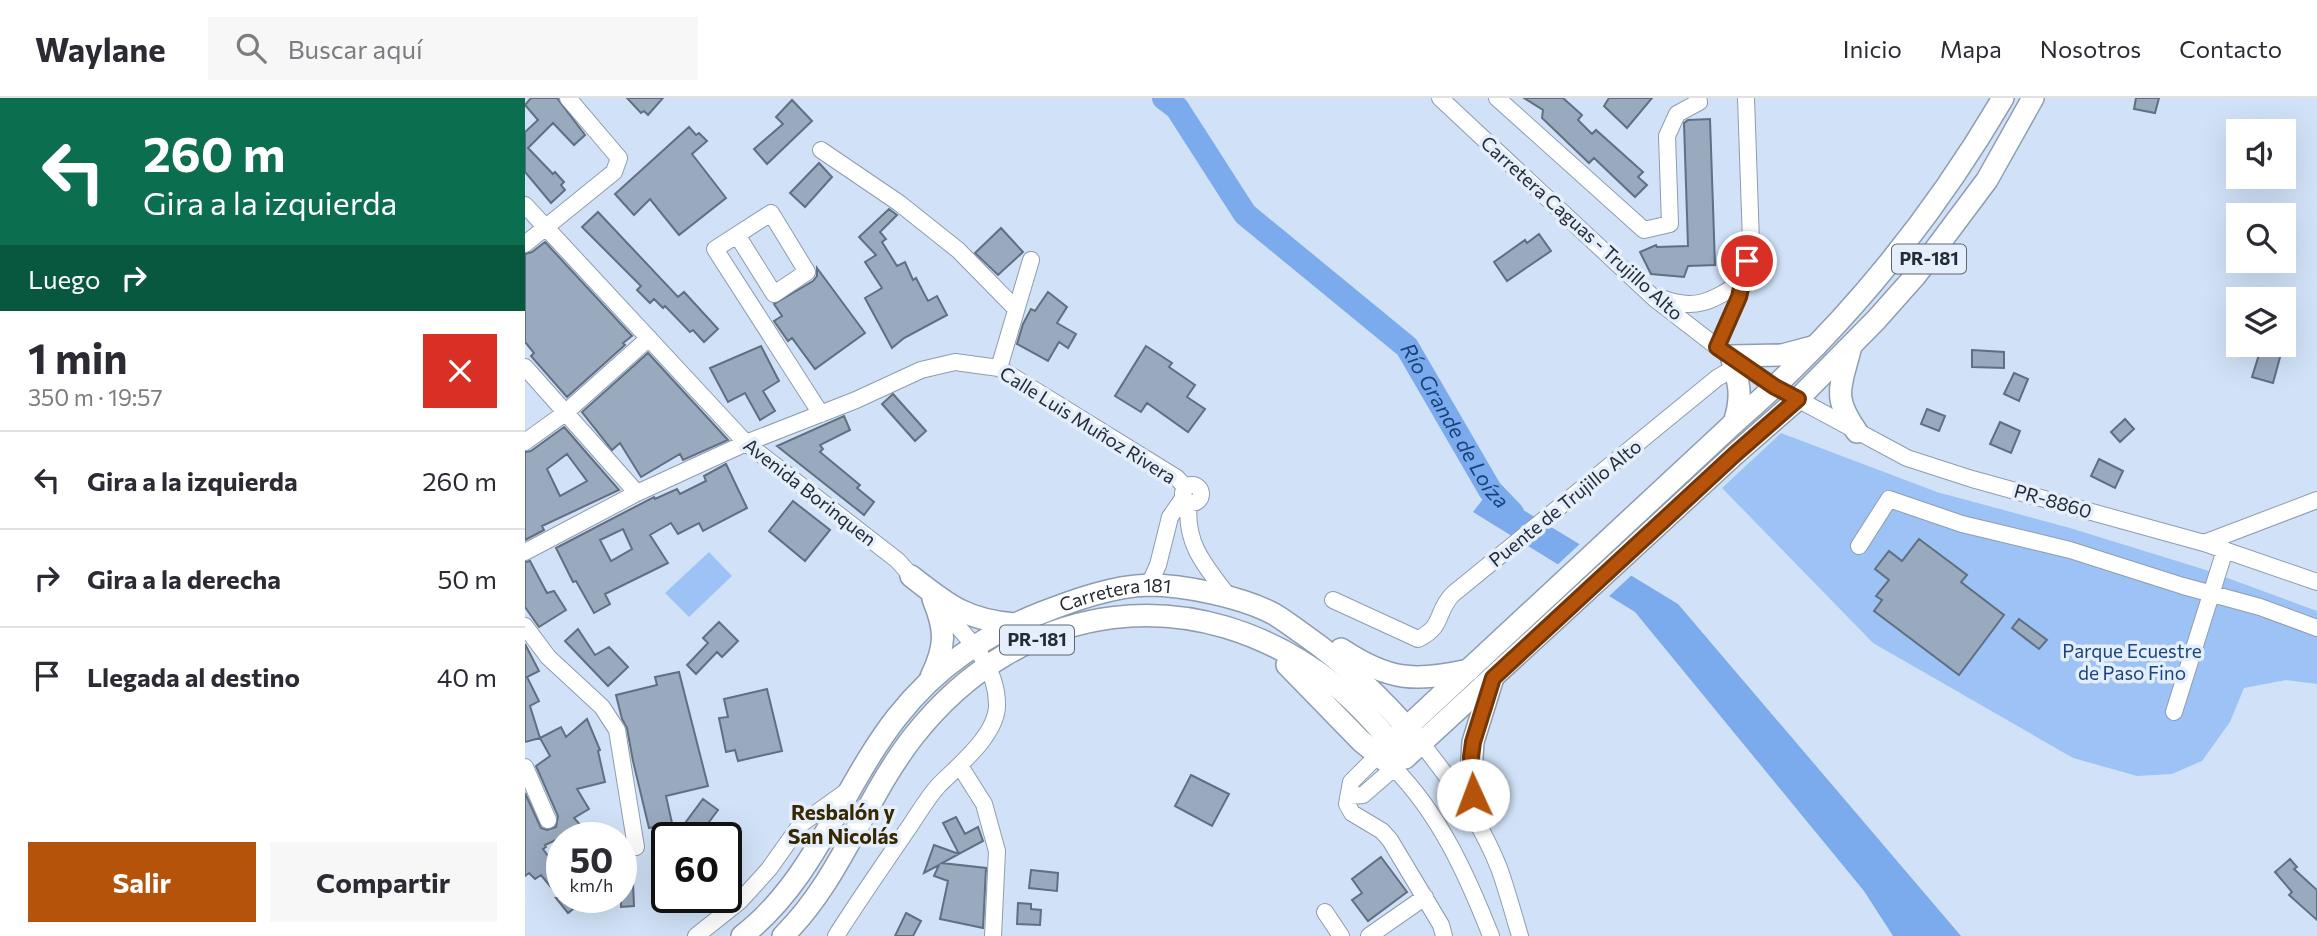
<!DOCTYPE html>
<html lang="es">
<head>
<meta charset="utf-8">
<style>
	:root { --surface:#fff; --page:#f7f7f7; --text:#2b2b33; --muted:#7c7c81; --line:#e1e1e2; --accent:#b45309 }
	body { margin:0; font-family:Commissioner,sans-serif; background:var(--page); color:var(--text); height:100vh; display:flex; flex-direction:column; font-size:26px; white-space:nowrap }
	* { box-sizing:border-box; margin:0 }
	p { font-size:23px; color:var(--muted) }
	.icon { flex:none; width:38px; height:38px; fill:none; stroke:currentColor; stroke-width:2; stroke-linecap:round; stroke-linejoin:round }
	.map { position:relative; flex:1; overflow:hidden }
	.sheet { display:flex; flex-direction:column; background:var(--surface); width:525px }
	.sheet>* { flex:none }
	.banner { background:#0b6e4f; color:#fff; overflow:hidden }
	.tools { position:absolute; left:1701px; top:21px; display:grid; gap:14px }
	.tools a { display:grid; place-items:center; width:70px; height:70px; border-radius:0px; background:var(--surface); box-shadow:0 7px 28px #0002; font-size:35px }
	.speed { position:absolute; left:21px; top:724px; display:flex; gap:14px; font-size:35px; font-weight:700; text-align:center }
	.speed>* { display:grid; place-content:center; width:91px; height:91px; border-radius:50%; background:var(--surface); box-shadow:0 7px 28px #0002; line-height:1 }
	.speed small { font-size:18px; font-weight:400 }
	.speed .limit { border:4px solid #111; border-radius:10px; background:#fff; color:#111 }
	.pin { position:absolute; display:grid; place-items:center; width:60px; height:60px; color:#fff; margin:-30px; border:4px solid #fff; border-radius:50%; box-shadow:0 2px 7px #0007 }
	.me { position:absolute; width:77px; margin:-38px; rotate:358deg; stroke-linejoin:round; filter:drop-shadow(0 0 5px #0008) }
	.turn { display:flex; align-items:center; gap:24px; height:147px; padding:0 28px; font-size:32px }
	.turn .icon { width:91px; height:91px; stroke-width:2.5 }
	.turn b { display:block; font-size:49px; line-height:60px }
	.then { display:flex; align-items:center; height:66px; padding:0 28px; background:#0003; gap:14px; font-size:26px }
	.round { display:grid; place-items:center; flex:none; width:74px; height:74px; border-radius:0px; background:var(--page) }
	.head { display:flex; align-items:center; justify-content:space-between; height:119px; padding:0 28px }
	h1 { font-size:42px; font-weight:700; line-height:52px }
	.primary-button { display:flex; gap:14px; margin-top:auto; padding:14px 28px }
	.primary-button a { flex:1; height:80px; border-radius:0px; background:var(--accent); color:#fff; font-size:28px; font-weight:700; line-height:80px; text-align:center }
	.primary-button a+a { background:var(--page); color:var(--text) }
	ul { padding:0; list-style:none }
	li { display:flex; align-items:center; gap:21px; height:98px; padding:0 28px; border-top:2px solid var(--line) }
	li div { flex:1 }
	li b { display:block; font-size:26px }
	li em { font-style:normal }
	header { display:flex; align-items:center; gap:42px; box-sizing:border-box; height:98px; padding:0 35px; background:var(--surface); border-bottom:2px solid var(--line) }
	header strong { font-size:33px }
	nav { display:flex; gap:38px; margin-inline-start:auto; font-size:24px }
	.search { width:490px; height:63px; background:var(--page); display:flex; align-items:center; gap:18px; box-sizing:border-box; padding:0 24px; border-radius:0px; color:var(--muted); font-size:26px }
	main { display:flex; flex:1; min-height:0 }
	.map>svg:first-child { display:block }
	.green { fill:#9dc3f6 }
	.water { fill:#7babec }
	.pier { fill:#d1e2f8 }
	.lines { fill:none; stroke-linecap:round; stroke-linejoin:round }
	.river { stroke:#7babec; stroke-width:24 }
	.building { fill:#99a9be; stroke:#606f82; stroke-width:2; fill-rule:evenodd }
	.minor-casing { stroke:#8d9cb1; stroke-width:18 }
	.major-casing { stroke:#8d9cb1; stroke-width:24 }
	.minor { stroke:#fff; stroke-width:16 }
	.major { stroke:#fff; stroke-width:21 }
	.route-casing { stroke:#753606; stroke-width:18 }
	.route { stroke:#b45309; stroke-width:12 }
	.labels { text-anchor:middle; stroke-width:7; stroke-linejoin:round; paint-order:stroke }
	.shield { fill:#e4eefc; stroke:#5e6670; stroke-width:2 }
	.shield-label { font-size:18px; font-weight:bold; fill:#252b34 }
	.street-label { font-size:19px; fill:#252b34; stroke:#e4eefc }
	.park-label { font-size:19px; fill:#17457f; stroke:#e4eefc }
	.water-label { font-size:21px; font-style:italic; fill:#15437d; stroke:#e4eefc }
	.neighbourhood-label { font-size:21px; font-weight:bold; fill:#372800; stroke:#e4eefc }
</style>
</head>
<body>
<header>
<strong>Waylane</strong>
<div class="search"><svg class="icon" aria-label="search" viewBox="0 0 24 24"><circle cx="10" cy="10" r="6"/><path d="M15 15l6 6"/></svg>Buscar aquí</div>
<nav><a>Inicio</a><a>Mapa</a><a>Nosotros</a><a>Contacto</a></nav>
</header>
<main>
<section class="sheet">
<div class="banner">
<div class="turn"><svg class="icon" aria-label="left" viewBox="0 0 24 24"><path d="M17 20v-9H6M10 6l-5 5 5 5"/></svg><div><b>260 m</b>Gira a la izquierda</div></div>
<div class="then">Luego<svg class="icon" aria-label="right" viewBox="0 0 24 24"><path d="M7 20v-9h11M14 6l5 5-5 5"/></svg></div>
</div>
<div class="head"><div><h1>1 min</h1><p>350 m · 19:57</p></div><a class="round" style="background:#d93025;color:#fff"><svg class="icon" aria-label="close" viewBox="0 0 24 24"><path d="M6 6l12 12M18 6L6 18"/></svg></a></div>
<ul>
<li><svg class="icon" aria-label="left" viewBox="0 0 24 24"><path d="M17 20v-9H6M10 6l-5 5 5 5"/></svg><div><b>Gira a la izquierda</b></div><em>260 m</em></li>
<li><svg class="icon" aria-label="right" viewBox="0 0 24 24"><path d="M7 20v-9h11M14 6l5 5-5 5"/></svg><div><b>Gira a la derecha</b></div><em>50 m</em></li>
<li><svg class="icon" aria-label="arrive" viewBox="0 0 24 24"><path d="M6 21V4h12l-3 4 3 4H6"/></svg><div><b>Llegada al destino</b></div><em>40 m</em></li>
</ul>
<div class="primary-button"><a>Salir</a><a>Compartir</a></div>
</section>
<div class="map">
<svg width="1792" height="838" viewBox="0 0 1792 838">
	<rect width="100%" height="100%" fill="#d1e2f8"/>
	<path class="green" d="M 1256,335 L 1412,394 L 1545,430 L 1681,472 L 1792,513 L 1792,586 L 1761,582 L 1719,590 L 1705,624 L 1677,663 L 1647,676 L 1612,678 L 1548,660 L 1348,545 L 1197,390 Z
		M 184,454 L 207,478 L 164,519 L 140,495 Z"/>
	<path class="water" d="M 965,392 L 1153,506 L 1436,838 L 1368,838 L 1339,793 L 1110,514 L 948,414 Z"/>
	<path class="pier" d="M 1057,444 L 1109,475 L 1081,501 L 1030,469 Z"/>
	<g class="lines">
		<path class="river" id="s1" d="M 639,0 L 652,10 L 720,116 L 882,249 L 965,392 L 987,415"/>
	</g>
	<path class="building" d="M 6,0 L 32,0 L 60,37 L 49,47 L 28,25 L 3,50 L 28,76 L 30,74 L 39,84 L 36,87 L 40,92 L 26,105 L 0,74 L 0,34 L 13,22 L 0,7 Z
		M 102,0 L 138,0 L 123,17 L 119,13 L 116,15 Z
		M 999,0 L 1038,0 L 1057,17 L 1053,22 L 1067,36 L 1071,32 L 1118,74 L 1113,79 L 1122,87 L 1110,99 L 1069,60 L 1064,65 L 1017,20 L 1018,12 Z
		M 1084,0 L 1127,0 L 1102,30 L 1079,8 Z
		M 1611,0 L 1634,0 L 1630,15 L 1609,11 Z
		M 267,2 L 287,23 L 242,66 L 229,51 L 258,26 L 251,19 Z
		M 1185,21 L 1190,167 L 1163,168 L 1159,179 L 1126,176 L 1115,154 L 1131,147 L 1132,149 L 1163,148 L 1159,25 L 1163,22 Z
		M 164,29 L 171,37 L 174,35 L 182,43 L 167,56 L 201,100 L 154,137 L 125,101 L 109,117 L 90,96 Z
		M 294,65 L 307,79 L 280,109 L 265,95 Z
		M 364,111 L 372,117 L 355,134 L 361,141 L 357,144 L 372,168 L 380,164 L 388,182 L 391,180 L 403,203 L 412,198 L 422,217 L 379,240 L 367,250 L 340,200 L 357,190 L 340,164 L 351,157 L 334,139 Z
		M 73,114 L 153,199 L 159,194 L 193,231 L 179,244 L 168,232 L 165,234 L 140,208 L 138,210 L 129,201 L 125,205 L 112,192 L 116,188 L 57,129 Z
		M 476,130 L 498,154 L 473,177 L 450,155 Z
		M 1014,136 L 1026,153 L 982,183 L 969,164 L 1000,142 L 1002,145 Z
		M 20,144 L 107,238 L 98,245 L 100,247 L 42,299 L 6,258 L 9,255 L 0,244 L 0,156 L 7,154 Z
		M 292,170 L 340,235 L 290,271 L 267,240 L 263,243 L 249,223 L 257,218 L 249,206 L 288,183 L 292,178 Z
		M 523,194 L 542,209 L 532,225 L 551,236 L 543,250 L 534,244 L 523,263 L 492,246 L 498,226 L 506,211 L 510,213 Z
		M 1737,247 L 1757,252 L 1748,285 L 1727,279 Z
		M 236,248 L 254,283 L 238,293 L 250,313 L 235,322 L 220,295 L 203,304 L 185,270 Z
		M 621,248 L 647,265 L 644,269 L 670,287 L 662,299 L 680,311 L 663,334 L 622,305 L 616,314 L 590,298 Z
		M 1447,252 L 1479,254 L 1479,270 L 1447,269 Z
		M 123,255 L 203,342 L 158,362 L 155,356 L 116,379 L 95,345 L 87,352 L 57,314 Z
		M 1489,275 L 1503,281 L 1494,303 L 1479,296 Z
		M 368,296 L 401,333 L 390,343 L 357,306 Z
		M 1402,311 L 1420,318 L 1414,333 L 1396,326 Z
		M 319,318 L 325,332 L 295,347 L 298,351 L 295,354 L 335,387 L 332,390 L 349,404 L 339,417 L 252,348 Z
		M 1600,321 L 1609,331 L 1595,344 L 1586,334 Z
		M 1475,324 L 1495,333 L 1486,355 L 1465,346 Z
		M 39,329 L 94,392 L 17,428 L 19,432 L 0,442 L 0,354 L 6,353 ZM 42,356 L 62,383 L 35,398 L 22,371 Z
		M 1574,361 L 1598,373 L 1590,390 L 1566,378 Z
		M 201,366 L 222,410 L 178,433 L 174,425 L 153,436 L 146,425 L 125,437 L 143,465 L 80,496 L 85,506 L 69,515 L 51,483 L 48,484 L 31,450 L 129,399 L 130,401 L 152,391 L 155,396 L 181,383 L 179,378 ZM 98,431 L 107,451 L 86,463 L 75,442 Z
		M 268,403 L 305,432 L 280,463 L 244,433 Z
		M 1394,441 L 1442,477 L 1436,484 L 1479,517 L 1434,577 L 1349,513 L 1357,502 L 1351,498 L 1364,482 L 1350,471 L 1364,453 L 1377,463 Z
		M 5,463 L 22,495 L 29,493 L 41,512 L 14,529 L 0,509 L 0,464 Z
		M 1494,521 L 1522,542 L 1514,551 L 1487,530 Z
		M 194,524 L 213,543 L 197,559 L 192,554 L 171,576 L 162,567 L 183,545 L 178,540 Z
		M 53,531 L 70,557 L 84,549 L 103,569 L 83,588 L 40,543 Z
		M 0,546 L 14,573 L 2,579 L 14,603 L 5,608 L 15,640 L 0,644 Z
		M 154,574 L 183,688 L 141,698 L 147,725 L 124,730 L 108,663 L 102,630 L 97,621 L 91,597 L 132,587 L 130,579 Z
		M 242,591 L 257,653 L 213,663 L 210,652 L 201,654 L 194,620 L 203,619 L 199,601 Z
		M 62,621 L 75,652 L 73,653 L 80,684 L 52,691 L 64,711 L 49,720 L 67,740 L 35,740 L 20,747 L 21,749 L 18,751 L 32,770 L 37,766 L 37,800 L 62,800 L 43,815 L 31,800 L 35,800 L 16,777 L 10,781 L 4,775 L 0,778 L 0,695 L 16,730 L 22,732 L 31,729 L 33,718 L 11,668 L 25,658 L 15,640 L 36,629 L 41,639 Z
		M 666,677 L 704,696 L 687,728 L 650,708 Z
		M 178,701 L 193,712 L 172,740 L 149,740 Z
		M 431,719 L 440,736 L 453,729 L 458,743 L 434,756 L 418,725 Z
		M 409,747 L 434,756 L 417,765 L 461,770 L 458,830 L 415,821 L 423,783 L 409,778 L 414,767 L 399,775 Z
		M 856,759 L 882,794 L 843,823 L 827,802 L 837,795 L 827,781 Z
		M 1765,761 L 1772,769 L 1769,771 L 1792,792 L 1792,822 L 1764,797 L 1767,794 L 1750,774 Z
		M 96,762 L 107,762 L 109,808 L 96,809 Z
		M 506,772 L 533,775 L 532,793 L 504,790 Z
		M 493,805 L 506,806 L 506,811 L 516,812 L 515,827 L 492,826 Z
		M 381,815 L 396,823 L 388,838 L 370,838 Z"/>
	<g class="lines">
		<defs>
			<path id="minor" d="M 915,0 L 1130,201 L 1192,249 L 1250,289 L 1382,360 L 1447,381 L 1679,445 L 1792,484
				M 972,0 L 1119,132 L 1145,126 L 1142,38 L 1152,16 L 1174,4 L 1173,0
				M 296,52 L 374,105 L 433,152 L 491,211
				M 0,107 L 221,345 L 372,462 L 393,485
				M 212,137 L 249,196 L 282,174 L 246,115 L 190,151 L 296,316
				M 0,146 L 89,74 L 94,60 L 43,0
				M 1136,200 C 1172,214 1188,202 1218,183
				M 1192,249 L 1214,199 L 1226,144 L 1221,0
				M 0,269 L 112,395
				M 474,270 L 506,162
				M 0,344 L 40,315 L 124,240
				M658 396a9 9 0 1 1 18 0a9 9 0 1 1-18 0Z
				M 664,404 C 659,445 680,468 704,499
				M 1679,445 L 1792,402
				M 1334,448 L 1364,401 L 1437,426 L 1545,452 L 1658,488 L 1735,509 L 1792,530
				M 0,454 L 112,395 L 221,345 L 331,302 L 396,272 L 430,264 L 474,270 L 652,380 L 661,390
				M 624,487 L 633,467 L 645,419 L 659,399
				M 808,502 L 893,541 C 920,528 910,514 928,496 L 1192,280 L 1209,270
				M 0,528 L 23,559 L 77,609 L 92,632 L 111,749
				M 1649,614 L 1700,452
				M 896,645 C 927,683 956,724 974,770 C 982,792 988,815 995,838
				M 859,651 L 826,684 L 822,706 L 827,715 L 857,733 L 865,742 L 916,827 L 919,838
				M 435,668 L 459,706 L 472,753 L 468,838
				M 0,669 L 23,722
				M 869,670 C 915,717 942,777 966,838
				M 825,698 L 838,697 L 876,664
				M 800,814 L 816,838
				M 171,838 L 215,803 L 244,771 L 276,726 L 322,693
				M 311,838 C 333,803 357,769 380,735 C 391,720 401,701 414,687 C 434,667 473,636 472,606 C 472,565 438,535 413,507
				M 844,838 L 900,799"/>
			<g id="major">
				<path d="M 1326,248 C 1316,289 1306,297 1332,334"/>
				<path d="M 1209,325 C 1218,298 1214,285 1206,258 L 1257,257 L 1291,248"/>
				<path d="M 386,478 C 423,507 441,522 489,526"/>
				<path d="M 816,551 C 864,583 890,584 944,572"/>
				<path d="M 762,567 L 836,643 L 869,670"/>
				<path d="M 406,579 C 421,548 421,532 408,501"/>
				<path d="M 866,644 L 1209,325 C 1317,232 1406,123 1478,0"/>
				<path d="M 949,718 L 946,676 L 948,644 L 967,583"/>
				<path id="s2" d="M 217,838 C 290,782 317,689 372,619 C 412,568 458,538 516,515 C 549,502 588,488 624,487 C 659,487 716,499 747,515 C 758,521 768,529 778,536 C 821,566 857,600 891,640"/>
				<path d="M 258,838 C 316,781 339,702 388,639 C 497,500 671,477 810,587 C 836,608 858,635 880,660 L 1209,357 L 1273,301 L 1351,222 L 1391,177 L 1462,82 L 1508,0"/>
			</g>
		</defs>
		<use href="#minor" class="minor-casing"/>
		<use href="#major" class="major-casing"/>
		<use href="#minor" class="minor"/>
		<use href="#major" class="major"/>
	</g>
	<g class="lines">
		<defs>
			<path id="route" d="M 948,697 L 946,659 L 948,644 L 968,580 L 1209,357 L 1273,301 L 1250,289 L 1192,249 L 1214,199 L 1222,163"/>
		</defs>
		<use href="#route" class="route-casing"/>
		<use href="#route" class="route"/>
	</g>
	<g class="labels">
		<g class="shield">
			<rect x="1367" y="146.5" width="74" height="29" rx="5"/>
			<rect x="475" y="527.5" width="74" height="29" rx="5"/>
		</g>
		<g class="shield-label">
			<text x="1404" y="167">PR-181</text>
			<text x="512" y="548">PR-181</text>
		</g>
		<g class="street-label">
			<text transform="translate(1057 130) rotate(42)" y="7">Carretera Caguas - Trujillo Alto</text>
			<text transform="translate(563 327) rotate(32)" y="7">Calle Luis Muñoz Rivera</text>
			<text transform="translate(285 394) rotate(38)" y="7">Avenida Borinquen</text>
			<text transform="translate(1528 403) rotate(16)" y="7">PR-8860</text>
			<text transform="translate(1040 405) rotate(-39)" y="7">Puente de Trujillo Alto</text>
			<text dy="7" stroke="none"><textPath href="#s2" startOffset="527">Carretera 181</textPath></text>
		</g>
		<g class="park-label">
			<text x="1607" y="560">Parque Ecuestre<tspan x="1607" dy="22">de Paso Fino</tspan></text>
		</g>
		<g class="water-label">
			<text dy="7" stroke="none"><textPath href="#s1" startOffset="444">Río Grande de Loíza</textPath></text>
		</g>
		<g class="neighbourhood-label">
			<text x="318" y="722">Resbalón y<tspan x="318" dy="24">San Nicolás</tspan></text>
		</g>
	</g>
</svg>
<div class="tools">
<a><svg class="icon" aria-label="sound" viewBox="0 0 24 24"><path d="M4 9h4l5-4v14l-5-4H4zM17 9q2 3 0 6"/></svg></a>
<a><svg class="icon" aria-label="search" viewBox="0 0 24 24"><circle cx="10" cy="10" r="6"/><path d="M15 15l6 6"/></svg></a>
<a><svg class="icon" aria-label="layers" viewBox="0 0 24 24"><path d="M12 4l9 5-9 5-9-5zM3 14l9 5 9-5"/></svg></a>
</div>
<div class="speed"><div>50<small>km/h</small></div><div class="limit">60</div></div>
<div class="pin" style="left:1222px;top:163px;background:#d93025"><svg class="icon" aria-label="arrive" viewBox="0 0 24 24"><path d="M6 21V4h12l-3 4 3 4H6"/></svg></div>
<svg class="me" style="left:948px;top:697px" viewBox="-20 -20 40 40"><circle r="19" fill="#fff"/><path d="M0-13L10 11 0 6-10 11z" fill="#b45309"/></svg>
</div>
</main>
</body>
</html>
